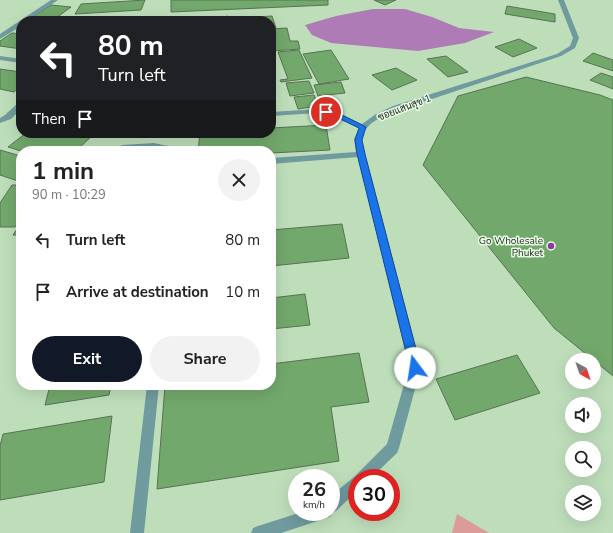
<!DOCTYPE html>
<html lang="en">
<head>
<meta charset="utf-8">
<style>
	:root { --surface:#fff; --page:#f2f2f2; --text:#222; --muted:#767676; --accent:#111827 }
	body { margin:0; font-family:"Nunito Sans",Sarabun,sans-serif; background:var(--page); color:var(--text); height:100vh; display:flex; flex-direction:column; font-size:15px; white-space:nowrap }
	* { box-sizing:border-box; margin:0 }
	p { font-size:13px; color:var(--muted) }
	.icon { flex:none; width:22px; height:22px; fill:none; stroke:currentColor; stroke-width:2; stroke-linecap:round; stroke-linejoin:round }
	.map { position:relative; flex:1; overflow:hidden }
	.sheet { position:absolute; left:16px; top:146px; width:260px; height:244px; display:flex; flex-direction:column; background:var(--surface); border-radius:16px; box-shadow:0 4px 16px #0002 }
	.sheet>* { flex:none }
	.banner { position:absolute; left:16px; top:16px; width:260px; height:122px; border-radius:16px; box-shadow:0 4px 16px #0002; background:#202124; color:#fff; overflow:hidden }
	.needle { width:26px; rotate:140deg }
	.controls { position:absolute; left:565px; top:353px; display:grid; gap:8px }
	.controls a { display:grid; place-items:center; width:36px; height:36px; border-radius:50%; background:var(--surface); box-shadow:0 4px 16px #0002; font-size:20px }
	.speed { position:absolute; left:288px; top:469px; display:flex; gap:8px; font-size:20px; font-weight:700; text-align:center }
	.speed>* { display:grid; place-content:center; width:52px; height:52px; border-radius:50%; background:var(--surface); box-shadow:0 4px 16px #0002; line-height:1 }
	.speed small { font-size:10px; font-weight:400 }
	.speed .limit { border:6px solid #d22; background:#fff; color:#111 }
	.pin { position:absolute; display:grid; place-items:center; width:34px; height:34px; color:#fff; margin:-17px; border:2px solid #fff; border-radius:50%; box-shadow:0 1px 4px #0007 }
	.me { position:absolute; width:44px; margin:-22px; rotate:346deg; stroke-linejoin:round; filter:drop-shadow(0 0 3px #0008) }
	.turn { display:flex; align-items:center; gap:14px; height:84px; padding:0 16px; font-size:18px }
	.turn .icon { width:52px; height:52px; stroke-width:2.5 }
	.turn b { display:block; font-size:28px; line-height:34px }
	.then { display:flex; align-items:center; height:38px; padding:0 16px; background:#0003; gap:8px; font-size:15px }
	.round { display:grid; place-items:center; flex:none; width:42px; height:42px; border-radius:21px; background:var(--page) }
	.overview { display:flex; align-items:center; justify-content:space-between; height:68px; padding:0 16px }
	h1 { font-size:24px; font-weight:700; line-height:30px }
	.button { display:flex; gap:8px; margin-top:auto; padding:8px 16px }
	.button a { flex:1; height:46px; border-radius:24px; background:var(--accent); color:#fff; font-size:16px; font-weight:700; line-height:46px; text-align:center }
	.button a+a { background:var(--page); color:var(--text) }
	ul { padding:0; list-style:none }
	li { display:flex; align-items:center; gap:12px; height:52px; padding:0 16px }
	li div { flex:1 }
	li b { display:block; font-size:15px }
	li em { font-style:normal }
	.map>svg:first-child { display:block }
	.green { fill:#db9c99 }
	.water { fill:#af7bb6 }
	.building { fill:#72a86c; stroke:#577354 }
	.lines { fill:none; stroke-linecap:round; stroke-linejoin:round }
	.minor { fill:#709b9e; fill-rule:evenodd }
	.route { fill:#1a73e8; stroke:#114b97 }
	.poi-dot { fill:#9236a0; stroke:#e9fae7; stroke-width:1.5 }
	.labels { text-anchor:middle; stroke-width:3; stroke-linejoin:round; paint-order:stroke }
	.street-label { font-size:10px; fill:#1e2a1c; stroke:#e9fae7 }
	.poi-label { font-size:10px; fill:#1e2a1c; stroke:#e9fae7; text-anchor:end }
</style>
</head>
<body>
<div class="map">
<svg width="613" height="533" viewBox="0 0 613 533">
	<rect width="100%" height="100%" fill="#bedeba"/>
	<path class="green" d="M 457,514 L 489,533 L 452,533 Z"/>
	<path class="water" d="M 373,9 L 405,9 L 432,17 L 459,28 L 494,32 L 465,43 L 418,51 L 331,43 L 312,35 L 305,25 L 336,16 Z"/>
	<path class="building" d="M 145,0 L 141,10 L 75,14 L 81,4 Z
		M 171,0 L 328,0 L 328,5 L 171,12 Z
		M 374,0 L 396,0 L 385,5 Z
		M 51,5 L 71,7 L 52,21 L 26,21 Z
		M 507,6 L 555,14 L 555,22 L 505,14 Z
		M 228,16 L 233,21 L 207,21 Z
		M 272,16 L 276,28 L 271,29 L 271,21 L 257,21 L 256,17 Z
		M 287,28 L 290,41 L 298,41 L 300,49 L 271,51 L 271,29 Z
		M 12,33 L 21,34 L 21,49 L 0,46 L 0,41 Z
		M 519,39 L 537,48 L 513,57 L 495,47 Z
		M 299,50 L 312,78 L 281,82 L 280,80 L 288,79 L 278,52 Z
		M 331,50 L 349,79 L 319,84 L 303,54 Z
		M 593,53 L 613,60 L 613,71 L 583,61 Z
		M 446,56 L 468,72 L 448,77 L 427,59 Z
		M 396,68 L 417,80 L 392,90 L 372,75 Z
		M 0,69 L 21,72 L 21,86 L 14,92 L 0,89 Z
		M 601,73 L 613,77 L 613,89 L 590,80 Z
		M 526,77 L 600,95 L 613,100 L 613,376 L 554,328 L 423,165 L 458,96 Z
		M 309,81 L 314,93 L 290,96 L 286,83 Z
		M 341,82 L 345,93 L 318,96 L 314,85 Z
		M 314,95 L 318,106 L 298,109 L 294,97 Z
		M 326,125 L 330,150 L 271,153 L 271,151 L 198,151 L 200,133 L 271,133 L 271,128 Z
		M 26,133 L 95,133 L 76,151 L 21,151 L 8,147 Z
		M 103,133 L 166,133 L 165,137 L 101,137 Z
		M 0,150 L 21,156 L 21,182 L 0,175 Z
		M 12,185 L 21,185 L 21,218 L 15,227 L 0,227 L 0,203 Z
		M 21,223 L 21,235 L 13,235 Z
		M 342,224 L 349,258 L 271,266 L 271,230 Z
		M 305,294 L 310,325 L 271,329 L 271,298 Z
		M 359,353 L 369,402 L 331,407 L 339,461 L 157,489 L 165,385 L 271,385 L 271,364 Z
		M 517,355 L 540,393 L 455,420 L 436,379 Z
		M 50,385 L 111,385 L 109,395 L 45,405 Z
		M 112,416 L 104,482 L 0,500 L 0,446 L 3,434 Z"/>
	<g class="lines">
		<path class="minor" d="M 51,0 L 58,0 L 27,21 L 21,21 L 21,26 L 0,39 L 0,34 Z
			M 558,0 L 564,0 L 579,38 L 575,48 L 561,56 L 399,110 C 382,116 358,125 363,146 L 421,367 L 399,448 L 397,453 L 371,478 L 357,478 L 357,491 L 336,511 L 332,513 L 330,517 L 281,533 L 251,533 L 253,528 L 258,526 L 302,512 L 331,512 L 331,496 L 355,476 L 387,444 L 409,367 L 358,157 L 271,164 L 271,158 L 356,152 L 354,139 L 359,128 L 332,116 L 318,113 L 271,116 L 271,112 L 318,109 L 337,112 L 362,124 L 376,114 L 393,106 L 557,54 L 570,46 L 573,38 Z
			M 0,56 L 21,59 L 21,63 L 0,60 Z
			M 18,103 L 21,103 L 21,109 L 11,119 L 0,123 L 0,118 L 5,115 Z
			M 154,143 L 168,146 L 174,151 L 164,151 L 154,148 L 122,151 L 118,148 L 122,145 Z
			M 147,385 L 159,385 L 144,533 L 130,533 Z"/>
	</g>
	<path class="route" d="M 323,111 L 336,112 L 366,127 L 362,140 L 365,154 L 421,368 L 419,371 L 415,373 L 411,371 L 410,368 L 357,154 L 355,140 L 359,128 L 332,115 L 323,114 Z"/>
	<circle class="poi-dot" cx="551" cy="246" r="4"/>
	<g class="labels">
		<g class="street-label">
			<text transform="translate(404 107) rotate(-21)" y="4">ซอยแสนสุข 1</text>
		</g>
		<g class="poi-label">
			<text x="543" y="244">Go Wholesale<tspan x="543" dy="12">Phuket</tspan></text>
		</g>
	</g>
</svg>
<div class="controls">
<a><svg class="needle" viewBox="-14 -14 28 28"><path d="M0-13l5 13h-10z" fill="#e53935"/><path d="M0 13l5-13h-10z" fill="#767676"/></svg></a>
<a><svg class="icon" aria-label="sound" viewBox="0 0 24 24"><path d="M4 9h4l5-4v14l-5-4H4zM17 9q2 3 0 6"/></svg></a>
<a><svg class="icon" aria-label="search" viewBox="0 0 24 24"><circle cx="10" cy="10" r="6"/><path d="M15 15l6 6"/></svg></a>
<a><svg class="icon" aria-label="layers" viewBox="0 0 24 24"><path d="M12 4l9 5-9 5-9-5zM3 14l9 5 9-5"/></svg></a>
</div>
<div class="speed"><div>26<small>km/h</small></div><div class="limit">30</div></div>
<div class="pin" style="left:326px;top:112px;background:#d93025"><svg class="icon" aria-label="arrive" viewBox="0 0 24 24"><path d="M6 21V4h12l-3 4 3 4H6"/></svg></div>
<svg class="me" style="left:415px;top:368px" viewBox="-20 -20 40 40"><circle r="19" fill="#fff"/><path d="M0-13L10 11 0 6-10 11z" fill="#1a73e8"/></svg>
<div class="banner">
<div class="turn"><svg class="icon" aria-label="left" viewBox="0 0 24 24"><path d="M17 20v-9H6M10 6l-5 5 5 5"/></svg><div><b>80 m</b>Turn left</div></div>
<div class="then">Then<svg class="icon" aria-label="arrive" viewBox="0 0 24 24"><path d="M6 21V4h12l-3 4 3 4H6"/></svg></div>
</div>
<section class="sheet">
<div class="overview"><div><h1>1 min</h1><p>90 m · 10:29</p></div><a class="round"><svg class="icon" aria-label="close" viewBox="0 0 24 24"><path d="M6 6l12 12M18 6L6 18"/></svg></a></div>
<ul>
<li><svg class="icon" aria-label="left" viewBox="0 0 24 24"><path d="M17 20v-9H6M10 6l-5 5 5 5"/></svg><div><b>Turn left</b></div><em>80 m</em></li>
<li><svg class="icon" aria-label="arrive" viewBox="0 0 24 24"><path d="M6 21V4h12l-3 4 3 4H6"/></svg><div><b>Arrive at destination</b></div><em>10 m</em></li>
</ul>
<div class="button"><a>Exit</a><a>Share</a></div>
</section>
</div>
</body>
</html>
